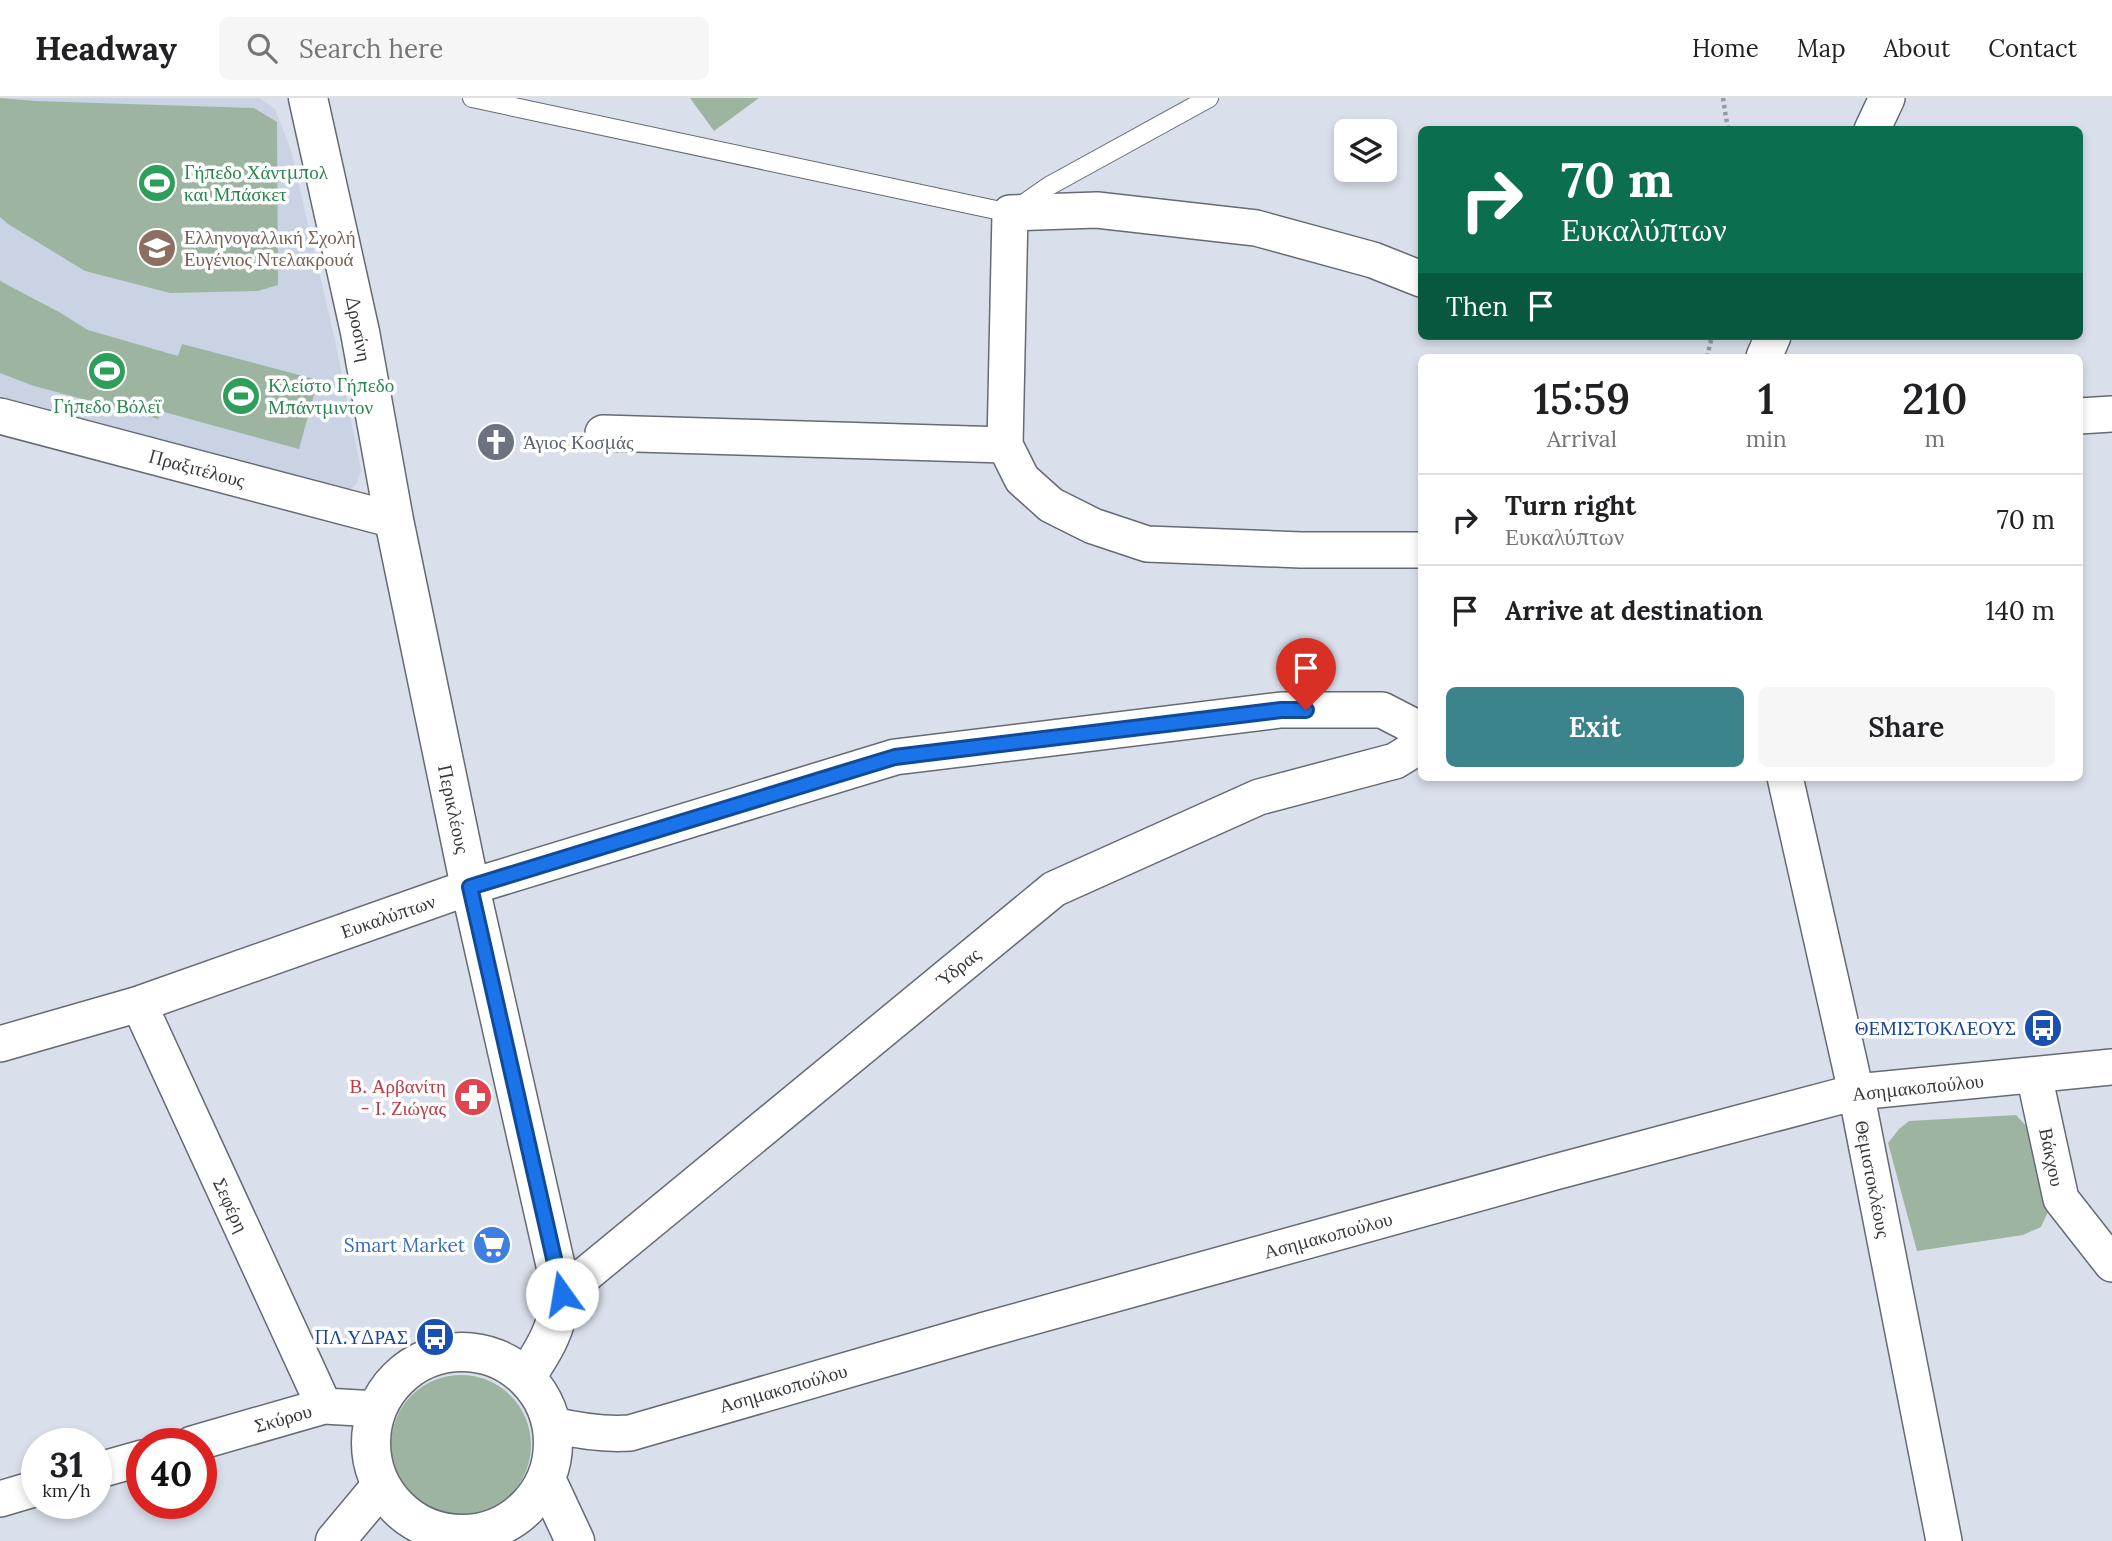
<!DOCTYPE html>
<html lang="en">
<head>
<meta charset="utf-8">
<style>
	:root { --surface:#fff; --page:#f6f6f6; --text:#202124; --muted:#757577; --line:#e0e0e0; --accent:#3c848b }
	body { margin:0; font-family:Lora,serif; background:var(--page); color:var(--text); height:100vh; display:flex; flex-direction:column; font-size:26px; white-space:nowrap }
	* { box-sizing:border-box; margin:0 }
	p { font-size:23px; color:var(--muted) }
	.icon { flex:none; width:38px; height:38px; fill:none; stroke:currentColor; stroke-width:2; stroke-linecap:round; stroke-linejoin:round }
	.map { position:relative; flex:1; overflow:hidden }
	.sheet { position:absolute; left:1418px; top:256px; width:665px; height:427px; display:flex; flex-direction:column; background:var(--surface); border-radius:10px; box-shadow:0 4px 10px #0003 }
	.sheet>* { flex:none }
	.banner { position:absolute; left:1418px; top:28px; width:665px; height:214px; border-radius:10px; box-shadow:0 4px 10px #0003; background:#0b6e4f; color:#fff; overflow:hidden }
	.controls { position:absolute; left:1334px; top:21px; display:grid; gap:14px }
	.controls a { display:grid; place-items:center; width:63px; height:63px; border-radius:10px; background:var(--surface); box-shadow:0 4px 10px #0003; font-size:35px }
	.speed { position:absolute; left:21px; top:1330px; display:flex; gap:14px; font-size:35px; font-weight:700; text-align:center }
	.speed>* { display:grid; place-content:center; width:91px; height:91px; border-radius:50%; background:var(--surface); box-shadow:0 4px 10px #0003; line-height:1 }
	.speed small { font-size:18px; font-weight:400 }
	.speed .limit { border:10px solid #d22; background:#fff; color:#111 }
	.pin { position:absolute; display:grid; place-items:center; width:60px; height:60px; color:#fff; margin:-72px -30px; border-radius:50% 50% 50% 0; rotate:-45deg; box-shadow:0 0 7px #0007 }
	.pin .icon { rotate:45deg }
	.me { position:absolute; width:77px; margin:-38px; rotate:347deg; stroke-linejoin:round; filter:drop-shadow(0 0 5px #0008) }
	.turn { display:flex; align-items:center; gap:24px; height:147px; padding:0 28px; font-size:32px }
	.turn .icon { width:91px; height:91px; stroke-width:2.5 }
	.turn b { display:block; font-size:49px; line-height:60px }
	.then { display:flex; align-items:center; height:66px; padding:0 28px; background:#0003; gap:14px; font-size:26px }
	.eta { display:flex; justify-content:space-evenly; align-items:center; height:119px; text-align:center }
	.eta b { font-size:42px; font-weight:600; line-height:49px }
	.cta { display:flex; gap:14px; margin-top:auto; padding:14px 28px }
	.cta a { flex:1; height:80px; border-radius:10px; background:var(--accent); color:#fff; font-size:28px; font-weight:600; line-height:80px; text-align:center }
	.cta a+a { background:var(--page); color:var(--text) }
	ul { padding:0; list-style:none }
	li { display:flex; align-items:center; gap:21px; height:91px; padding:0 28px; border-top:2px solid var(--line) }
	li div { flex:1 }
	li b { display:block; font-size:26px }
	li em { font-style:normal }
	header { display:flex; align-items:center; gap:42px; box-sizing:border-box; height:98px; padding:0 35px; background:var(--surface); border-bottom:2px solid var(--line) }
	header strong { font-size:33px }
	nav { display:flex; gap:38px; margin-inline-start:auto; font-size:24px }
	.search { width:490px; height:63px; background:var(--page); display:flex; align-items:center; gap:18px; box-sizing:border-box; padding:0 24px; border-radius:10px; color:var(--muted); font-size:26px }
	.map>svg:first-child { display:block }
	.built { fill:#cad3e4 }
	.green { fill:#9db5a0 }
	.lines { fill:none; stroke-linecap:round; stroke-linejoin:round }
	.service-casing { stroke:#656a73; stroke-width:20 }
	.minor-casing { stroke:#656a73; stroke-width:38 }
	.tertiary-casing { stroke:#656a73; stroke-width:41 }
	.path { stroke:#979ca4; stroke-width:4.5; stroke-dasharray:3.5 3.5; stroke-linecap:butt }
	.service { stroke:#fff; stroke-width:18 }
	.minor { stroke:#fff; stroke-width:35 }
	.tertiary { stroke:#fff; stroke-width:38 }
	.route-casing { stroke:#114b97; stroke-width:18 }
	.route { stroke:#1a73e8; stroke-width:12 }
	.labels { text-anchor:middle; stroke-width:7; stroke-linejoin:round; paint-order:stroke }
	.leisure-label { font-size:19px; fill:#27864d; stroke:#fff; text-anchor:start }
	.education-label { font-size:19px; fill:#785e54; stroke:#fff; text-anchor:start }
	.street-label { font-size:19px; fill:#36383c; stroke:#fff }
	.worship-label { font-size:19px; fill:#5b616d; stroke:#fff; text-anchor:start }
	.transit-label { font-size:19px; fill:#164399; stroke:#fff; text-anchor:end }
	.health-label { font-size:19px; fill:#be3a42; stroke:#fff; text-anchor:end }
	.shop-label { font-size:19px; fill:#366cbe; stroke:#fff; text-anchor:end }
</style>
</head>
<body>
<header>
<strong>Headway</strong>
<div class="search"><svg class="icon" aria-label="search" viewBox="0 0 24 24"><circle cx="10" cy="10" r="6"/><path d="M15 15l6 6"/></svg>Search here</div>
<nav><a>Home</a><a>Map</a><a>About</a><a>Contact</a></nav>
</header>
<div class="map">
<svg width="2112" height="1443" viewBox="0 0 2112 1443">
	<rect width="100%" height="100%" fill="#dae0eb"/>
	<path class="built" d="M 0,0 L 259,0 L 275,11 L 291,52 L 336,247 L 361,372 L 356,387 L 345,396 L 318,395 L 0,298 Z"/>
	<path class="green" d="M 0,0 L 35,3 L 254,10 L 277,24 L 278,187 L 258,193 L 170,195 L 85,173 L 8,126 L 0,119 Z
		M 690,0 L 759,0 L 714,33 Z
		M 0,183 L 59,214 L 88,232 L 178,258 L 182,246 L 318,282 L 299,351 L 164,314 L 158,321 L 34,288 L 0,275 Z
		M 2016,1017 L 2030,1032 L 2041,1075 L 2048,1114 L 2041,1129 L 2023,1137 L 1917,1153 L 1888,1045 L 1899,1031 L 1909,1023 Z
		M391 1347a70 70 0 1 1 140 0a70 70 0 1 1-140 0Z"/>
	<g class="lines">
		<defs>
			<path id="service" d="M 472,0 L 1010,115 L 1049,88 L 1209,0"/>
			<path id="minor" d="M 1872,32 L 1887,0
				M 1764,259 L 1773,238
				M 0,318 L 394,422
				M 2079,318 L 2112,316
				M 603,335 L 1005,347 L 1010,115 L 1097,112 L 1256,130 L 1373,162 L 1421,181
				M 1005,347 L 1022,381 L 1051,407 L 1093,428 L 1147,446 L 1301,452 L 1421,452
				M 1785,679 L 1856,994 L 1944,1443
				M 139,906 L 324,1308
				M 0,946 L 139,906 L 470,789 L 895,659 L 1281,612 L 1382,612 L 1415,629 L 1416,650 L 1395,663 L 1259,699 L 1054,791 L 562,1196
				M 2034,977 L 2061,1101 L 2112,1166
				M 553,1327 C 579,1333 603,1337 630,1335 L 985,1232 L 1555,1074 L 1856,994 L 2112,969
				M 192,1346 L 324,1308 L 377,1311
				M 96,1373 L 142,1360
				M 0,1401 L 37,1390"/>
			<path id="tertiary" d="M 308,0 L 360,234 L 394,422 L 470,789 L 562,1196 C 556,1232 546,1249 526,1279
				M371 1345a91 91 0 1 1 182 0a91 91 0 1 1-182 0Z
				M 547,1383 L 575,1443
				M 335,1443 L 381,1388"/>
		</defs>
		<use href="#service" class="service-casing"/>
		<use href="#minor" class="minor-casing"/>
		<use href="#tertiary" class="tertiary-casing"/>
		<path class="path" d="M 1723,0 L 1728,32
			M 1707,259 L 1712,238"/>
		<use href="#service" class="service"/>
		<use href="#minor" class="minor"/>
		<use href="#tertiary" class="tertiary"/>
	</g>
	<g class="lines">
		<defs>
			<path id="route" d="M 562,1196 L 470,789 L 895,659 L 1281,612 L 1306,612"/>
		</defs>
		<use href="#route" class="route-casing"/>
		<use href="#route" class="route"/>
	</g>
	<defs>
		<symbol id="stadium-disc" viewBox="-11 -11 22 22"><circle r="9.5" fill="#2e9e5b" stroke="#fff"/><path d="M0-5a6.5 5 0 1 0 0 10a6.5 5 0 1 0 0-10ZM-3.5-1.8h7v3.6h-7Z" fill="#fff"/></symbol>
		<symbol id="school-disc" viewBox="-11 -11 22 22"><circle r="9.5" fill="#8d6e63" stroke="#fff"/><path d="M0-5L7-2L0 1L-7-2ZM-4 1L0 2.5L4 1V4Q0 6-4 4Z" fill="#fff"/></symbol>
		<symbol id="church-disc" viewBox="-11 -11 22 22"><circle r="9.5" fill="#6b7280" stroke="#fff"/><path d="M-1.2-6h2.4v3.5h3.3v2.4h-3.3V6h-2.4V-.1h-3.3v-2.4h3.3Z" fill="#fff"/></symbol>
		<symbol id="bus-disc" viewBox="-11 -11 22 22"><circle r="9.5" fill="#1a4fb4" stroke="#fff"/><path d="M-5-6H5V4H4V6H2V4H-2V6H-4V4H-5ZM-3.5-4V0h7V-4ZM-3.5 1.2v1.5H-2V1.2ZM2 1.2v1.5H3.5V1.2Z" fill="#fff"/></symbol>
		<symbol id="pharmacy-disc" viewBox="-11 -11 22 22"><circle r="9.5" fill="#e0444e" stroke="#fff"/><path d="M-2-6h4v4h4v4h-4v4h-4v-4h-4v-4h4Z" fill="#fff"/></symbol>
		<symbol id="supermarket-disc" viewBox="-11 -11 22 22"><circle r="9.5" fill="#3f7fe0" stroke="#fff"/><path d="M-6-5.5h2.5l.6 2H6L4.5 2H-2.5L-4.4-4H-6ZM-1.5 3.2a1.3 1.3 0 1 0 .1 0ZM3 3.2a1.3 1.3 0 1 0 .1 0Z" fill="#fff"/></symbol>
	</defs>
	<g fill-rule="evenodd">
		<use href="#stadium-disc" x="135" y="63" width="44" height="44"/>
		<use href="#school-disc" x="135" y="128" width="44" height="44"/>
		<use href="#stadium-disc" x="85" y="251" width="44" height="44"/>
		<use href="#stadium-disc" x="219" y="276" width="44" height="44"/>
		<use href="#church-disc" x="474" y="322" width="44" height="44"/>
		<use href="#bus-disc" x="2021" y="908" width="44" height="44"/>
		<use href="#pharmacy-disc" x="451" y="977" width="44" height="44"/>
		<use href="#supermarket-disc" x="470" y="1125" width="44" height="44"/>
		<use href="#bus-disc" x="413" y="1217" width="44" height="44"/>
	</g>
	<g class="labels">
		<g class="leisure-label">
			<text x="184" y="81">Γήπεδο Χάντμπολ<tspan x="184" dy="22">και Μπάσκετ</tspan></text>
			<text x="268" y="294">Κλείστο Γήπεδο<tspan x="268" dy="22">Μπάντμιντον</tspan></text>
			<text x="107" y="315" text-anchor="middle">Γήπεδο Βόλεϊ</text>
		</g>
		<g class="education-label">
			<text x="184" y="146">Ελληνογαλλική Σχολή<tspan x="184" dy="22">Ευγένιος Ντελακρουά</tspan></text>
		</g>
		<g class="street-label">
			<text transform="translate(359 231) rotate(79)" y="7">Δροσίνη</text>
			<text transform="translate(197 370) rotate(15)" y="7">Πραξιτέλους</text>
			<text transform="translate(454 711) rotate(78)" y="7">Περικλέους</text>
			<text transform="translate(388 818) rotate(-19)" y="7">Ευκαλύπτων</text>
			<text transform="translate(958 869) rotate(-39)" y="7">Ύδρας</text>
			<text transform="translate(1918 989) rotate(-6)" y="7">Ασημακοπούλου</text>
			<text transform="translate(2052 1059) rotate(78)" y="7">Βάκχου</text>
			<text transform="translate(1873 1081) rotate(79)" y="7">Θεμιστοκλέους</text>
			<text transform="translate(231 1107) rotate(65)" y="7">Σεφέρη</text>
			<text transform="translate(1328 1137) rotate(-15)" y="7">Ασημακοπούλου</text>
			<text transform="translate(783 1290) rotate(-16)" y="7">Ασημακοπούλου</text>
			<text transform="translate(283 1320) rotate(-16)" y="7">Σκύρου</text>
		</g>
		<g class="worship-label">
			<text x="523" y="351">Άγιος Κοσμάς</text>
		</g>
		<g class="transit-label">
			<text x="2016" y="937">ΘΕΜΙΣΤΟΚΛΕΟΥΣ</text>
			<text x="408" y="1246">ΠΛ.ΥΔΡΑΣ</text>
		</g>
		<g class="health-label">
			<text x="446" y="995">Β. Αρβανίτη<tspan x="446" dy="22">- Ι. Ζιώγας</tspan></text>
		</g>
		<g class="shop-label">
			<text x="465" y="1154">Smart Market</text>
		</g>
	</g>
</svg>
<div class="controls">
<a><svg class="icon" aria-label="layers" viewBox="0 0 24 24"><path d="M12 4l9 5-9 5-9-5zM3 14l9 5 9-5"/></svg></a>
</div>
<div class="speed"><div>31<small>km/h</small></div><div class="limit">40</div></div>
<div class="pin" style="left:1306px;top:612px;background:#d93025"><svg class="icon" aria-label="arrive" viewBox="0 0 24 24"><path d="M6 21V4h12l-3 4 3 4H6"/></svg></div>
<svg class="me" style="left:562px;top:1196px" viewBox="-20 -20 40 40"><circle r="19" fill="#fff"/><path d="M0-13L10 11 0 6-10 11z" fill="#1a73e8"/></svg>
<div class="banner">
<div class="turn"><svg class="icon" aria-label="right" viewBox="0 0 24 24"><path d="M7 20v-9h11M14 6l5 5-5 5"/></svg><div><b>70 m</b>Ευκαλύπτων</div></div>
<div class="then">Then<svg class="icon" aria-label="arrive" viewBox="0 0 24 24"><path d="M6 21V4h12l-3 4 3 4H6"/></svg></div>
</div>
<section class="sheet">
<div class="eta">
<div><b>15:59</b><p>Arrival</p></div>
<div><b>1</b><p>min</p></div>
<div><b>210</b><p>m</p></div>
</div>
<ul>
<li><svg class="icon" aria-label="right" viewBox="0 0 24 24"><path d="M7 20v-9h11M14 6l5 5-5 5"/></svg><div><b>Turn right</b><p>Ευκαλύπτων</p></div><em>70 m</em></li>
<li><svg class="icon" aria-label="arrive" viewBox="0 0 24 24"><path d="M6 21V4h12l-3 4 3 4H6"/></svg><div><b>Arrive at destination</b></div><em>140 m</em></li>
</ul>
<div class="cta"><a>Exit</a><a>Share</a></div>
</section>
</div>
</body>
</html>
